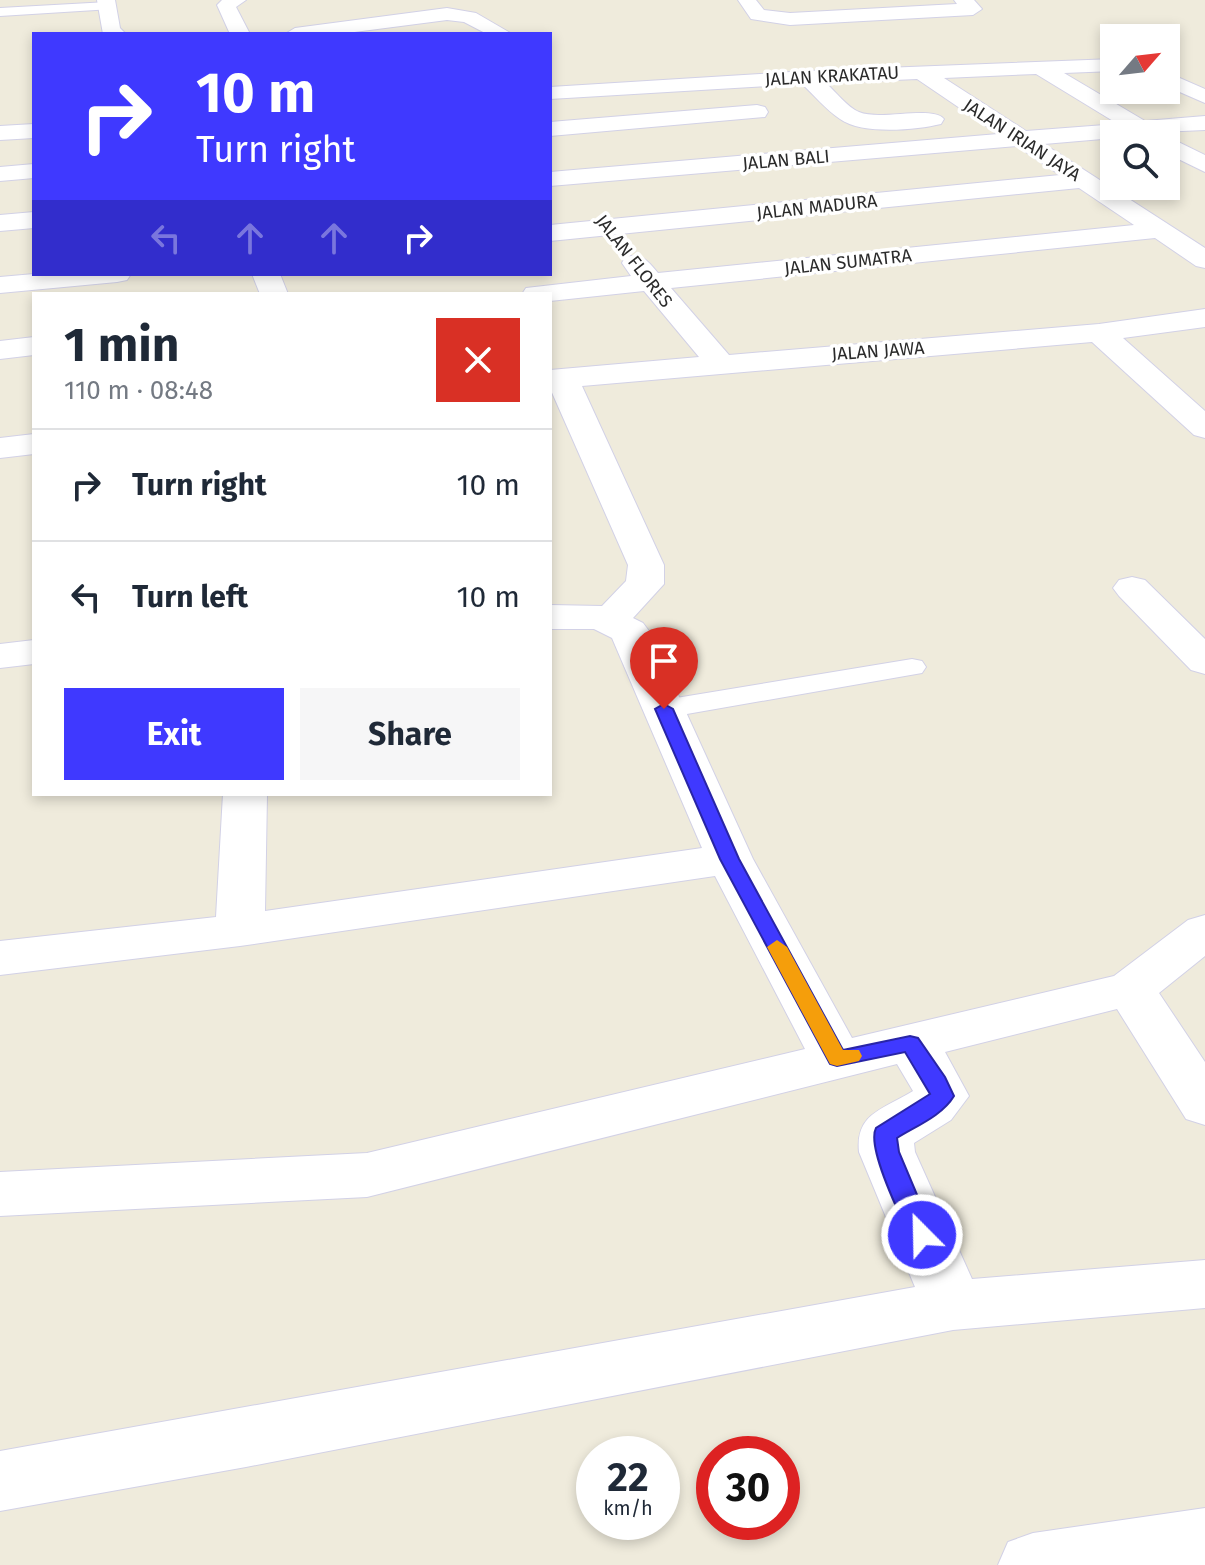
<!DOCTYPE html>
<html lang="en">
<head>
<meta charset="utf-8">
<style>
	:root { --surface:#fff; --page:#f6f6f7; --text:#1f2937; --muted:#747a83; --line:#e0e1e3; --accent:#3f39ff }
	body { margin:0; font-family:"Fira Sans",sans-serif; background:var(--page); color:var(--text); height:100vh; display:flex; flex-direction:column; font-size:30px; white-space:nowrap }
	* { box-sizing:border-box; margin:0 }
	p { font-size:26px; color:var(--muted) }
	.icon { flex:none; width:44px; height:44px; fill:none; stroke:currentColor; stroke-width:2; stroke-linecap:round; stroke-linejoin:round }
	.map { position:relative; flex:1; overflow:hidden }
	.panel { position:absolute; left:32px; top:292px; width:520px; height:504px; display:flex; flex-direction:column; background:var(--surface); border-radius:0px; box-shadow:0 4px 12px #0003 }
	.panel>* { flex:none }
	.guide { position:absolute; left:32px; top:32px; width:520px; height:244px; border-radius:0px; box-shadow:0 4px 12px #0003; background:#3f39ff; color:#fff; overflow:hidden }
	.needle { width:52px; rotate:62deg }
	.fabs { position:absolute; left:1100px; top:24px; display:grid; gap:16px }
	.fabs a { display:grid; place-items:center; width:80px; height:80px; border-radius:0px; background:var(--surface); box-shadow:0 4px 12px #0003; font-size:40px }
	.speed { position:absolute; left:576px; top:1436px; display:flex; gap:16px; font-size:40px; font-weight:700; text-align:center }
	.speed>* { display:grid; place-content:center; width:104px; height:104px; border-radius:50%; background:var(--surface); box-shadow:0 4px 12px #0003; line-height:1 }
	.speed small { font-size:20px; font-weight:400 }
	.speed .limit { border:12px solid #d22; background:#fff; color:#111 }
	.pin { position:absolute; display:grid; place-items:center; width:68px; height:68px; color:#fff; margin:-82px -34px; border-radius:50% 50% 50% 0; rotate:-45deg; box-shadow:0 0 8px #0007 }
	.pin .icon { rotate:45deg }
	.me { position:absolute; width:88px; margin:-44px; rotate:337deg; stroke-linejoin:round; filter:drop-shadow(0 0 6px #0008) }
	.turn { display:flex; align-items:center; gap:28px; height:168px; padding:0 32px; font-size:36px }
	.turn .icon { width:104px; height:104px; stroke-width:2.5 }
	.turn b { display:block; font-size:56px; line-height:68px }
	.lanes { display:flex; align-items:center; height:76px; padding:0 32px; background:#0003; justify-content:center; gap:40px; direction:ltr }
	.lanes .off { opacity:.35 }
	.round { display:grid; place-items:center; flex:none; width:84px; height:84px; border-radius:0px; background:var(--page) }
	.summary { display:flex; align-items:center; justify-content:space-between; height:136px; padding:0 32px }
	h1 { font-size:48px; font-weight:700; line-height:60px }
	.primary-button { display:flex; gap:16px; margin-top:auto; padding:16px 32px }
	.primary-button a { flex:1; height:92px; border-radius:0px; background:var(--accent); color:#fff; font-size:32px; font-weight:700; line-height:92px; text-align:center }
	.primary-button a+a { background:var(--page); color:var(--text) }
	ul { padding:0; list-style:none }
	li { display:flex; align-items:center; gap:24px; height:112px; padding:0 32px; border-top:2px solid var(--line) }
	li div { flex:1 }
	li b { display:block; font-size:30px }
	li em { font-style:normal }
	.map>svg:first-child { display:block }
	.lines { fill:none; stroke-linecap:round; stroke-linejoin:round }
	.lane-casing { stroke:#d2d1e6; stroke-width:2 }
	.street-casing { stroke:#d2d1e6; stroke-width:2 }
	.lane { fill:#fff; fill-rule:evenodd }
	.street { fill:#fff; fill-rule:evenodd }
	.route { fill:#3f39ff; stroke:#2925a6; stroke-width:2 }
	.slow { fill:#f59e0b }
	.labels { text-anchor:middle; stroke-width:7; stroke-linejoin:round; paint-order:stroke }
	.far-street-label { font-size:18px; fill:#2b2b2b; stroke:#fff }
</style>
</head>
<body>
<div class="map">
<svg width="1205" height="1565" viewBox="0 0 1205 1565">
	<rect width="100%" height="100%" fill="#efebdc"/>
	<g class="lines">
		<defs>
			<path id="lane" d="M 108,2 L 114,6 L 112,9 L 0,16 L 0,8 Z
				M 912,659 L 922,661 L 926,667 L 922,673 L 664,718 L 654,715 L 650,709 L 654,703 L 664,700 Z"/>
			<path id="street" d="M 97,0 L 115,0 L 120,28 L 126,34 L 103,34 Z
				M 222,0 L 246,0 L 236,7 L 250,34 L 230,34 L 217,5 Z
				M 738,0 L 756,0 L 764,10 L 790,13 L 957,4 L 954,0 L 974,0 L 982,9 L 973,15 L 790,25 L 751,19 Z
				M 447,8 L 476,13 L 512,34 L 487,34 L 464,22 L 447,20 L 339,34 L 285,34 L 295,28 Z
				M 1114,59 L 1114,71 L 1064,73 L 1145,121 L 1205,116 L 1205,130 L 1114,134 L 1114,138 L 1044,144 L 1205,248 L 1205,268 L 1196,266 L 1155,238 L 671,288 L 729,355 L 1099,324 L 1205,309 L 1205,327 L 1123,338 L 1205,411 L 1205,438 L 1194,435 L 1092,342 L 582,386 L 664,565 L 664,584 L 633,618 L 643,623 L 649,631 L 753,859 L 852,1038 L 1114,976 L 1188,920 L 1205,915 L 1205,956 L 1159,993 L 1205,1062 L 1205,1125 L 1186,1119 L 1117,1009 L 945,1052 L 969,1096 L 951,1120 L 914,1143 L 915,1152 L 972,1279 L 1205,1260 L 1205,1308 L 953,1330 L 246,1467 L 0,1511 L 0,1451 L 915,1287 L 859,1152 C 855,1113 884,1109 913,1091 L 897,1064 L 367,1197 L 0,1216 L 0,1172 L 367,1153 L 805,1049 L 715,876 L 240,946 L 0,975 L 0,941 L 216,917 L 223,794 L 267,794 L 265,911 L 702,848 L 612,638 L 594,629 L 550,629 L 550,605 L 602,606 L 626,581 L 628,565 L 550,388 L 550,370 L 699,357 L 644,291 L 550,301 L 550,294 L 522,294 L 526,288 L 631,276 L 622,263 L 625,257 C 642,253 648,261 658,273 L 1134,225 L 1079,188 L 550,241 L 550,225 L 1060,175 L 1017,146 L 550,186 L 550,172 L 998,134 L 917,79 L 826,83 C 836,92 847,107 859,112 C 880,121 933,105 944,119 L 941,124 C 916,130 862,135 840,119 C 826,110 814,95 802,84 L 550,99 L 550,87 L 807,71 ZM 1036,74 L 1118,124 L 1026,131 L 944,78 Z
				M 1166,72 L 1205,89 L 1205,103 L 1166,86 Z
				M 757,105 L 765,107 L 768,112 L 765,117 L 550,136 L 550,122 Z
				M 34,124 L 34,138 L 0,140 L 0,126 Z
				M 1166,136 L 1205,155 L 1205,172 L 1166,153 Z
				M 34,164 L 34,178 L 0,181 L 0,167 Z
				M 34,212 L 34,228 L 0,231 L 0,215 Z
				M 34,274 L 131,274 L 127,280 L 117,282 L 0,293 L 0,277 Z
				M 252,274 L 280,274 L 288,294 L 260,294 Z
				M 34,337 L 34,355 L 0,359 L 0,341 Z
				M 34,434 L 34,454 L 0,458 L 0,438 Z
				M 1132,577 L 1145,580 L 1205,639 L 1205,674 L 1191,670 L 1119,596 L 1113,588 L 1119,580 Z
				M 34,640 L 34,664 L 0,668 L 0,644 Z
				M 1205,1508 L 1205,1565 L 998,1565 L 1008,1542 L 1033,1533 Z"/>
		</defs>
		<use href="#lane" class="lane-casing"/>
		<use href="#street" class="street-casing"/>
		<use href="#lane" class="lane"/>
		<use href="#street" class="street"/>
	</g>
	<path class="route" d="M 664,704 L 673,709 L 739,859 L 843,1050 L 910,1036 L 918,1038 L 945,1077 L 954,1096 C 942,1116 916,1126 897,1138 L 899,1152 L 934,1235 L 930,1242 L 922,1245 L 913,1242 C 903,1222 866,1147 876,1128 L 930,1094 L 905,1052 L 837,1066 L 830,1064 L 720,859 L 655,709 Z"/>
	<path class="slow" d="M 777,940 L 787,947 L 843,1050 L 859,1050 L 862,1056 L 859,1061 L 837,1066 L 830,1064 L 767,947 Z"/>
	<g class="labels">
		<g class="far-street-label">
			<text transform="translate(832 76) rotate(-3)" y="6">JALAN KRAKATAU</text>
			<text transform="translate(1022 140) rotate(33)" y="6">JALAN IRIAN JAYA</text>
			<text transform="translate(786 160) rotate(-5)" y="6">JALAN BALI</text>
			<text transform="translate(817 207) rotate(-6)" y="6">JALAN MADURA</text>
			<text transform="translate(634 261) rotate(52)" y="6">JALAN FLORES</text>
			<text transform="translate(848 262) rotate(-6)" y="6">JALAN SUMATRA</text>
			<text transform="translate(878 351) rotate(-4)" y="6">JALAN JAWA</text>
		</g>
	</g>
</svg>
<div class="fabs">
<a><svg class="needle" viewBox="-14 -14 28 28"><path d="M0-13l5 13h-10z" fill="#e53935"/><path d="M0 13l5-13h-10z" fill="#747a83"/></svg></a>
<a><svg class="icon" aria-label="search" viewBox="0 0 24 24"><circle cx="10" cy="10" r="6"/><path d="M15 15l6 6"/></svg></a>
</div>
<div class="speed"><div>22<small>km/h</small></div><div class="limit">30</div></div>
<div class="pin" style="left:664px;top:709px;background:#d93025"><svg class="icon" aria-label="arrive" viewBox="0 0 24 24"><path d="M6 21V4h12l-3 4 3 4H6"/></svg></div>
<svg class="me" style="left:922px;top:1235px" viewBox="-20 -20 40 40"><circle r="17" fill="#3f39ff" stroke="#fff" stroke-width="3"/><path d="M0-11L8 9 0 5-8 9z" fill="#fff"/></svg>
<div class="guide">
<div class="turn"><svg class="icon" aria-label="right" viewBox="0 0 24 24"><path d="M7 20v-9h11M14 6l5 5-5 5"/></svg><div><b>10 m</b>Turn right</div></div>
<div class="lanes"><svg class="icon off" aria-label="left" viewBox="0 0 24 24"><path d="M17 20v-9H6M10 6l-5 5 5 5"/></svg><svg class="icon off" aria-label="ahead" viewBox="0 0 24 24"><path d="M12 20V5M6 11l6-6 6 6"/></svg><svg class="icon off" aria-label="ahead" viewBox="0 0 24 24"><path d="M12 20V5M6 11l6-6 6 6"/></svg><svg class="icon" aria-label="right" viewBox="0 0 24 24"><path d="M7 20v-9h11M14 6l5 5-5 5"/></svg></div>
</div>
<section class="panel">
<div class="summary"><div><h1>1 min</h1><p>110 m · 08:48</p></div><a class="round" style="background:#d93025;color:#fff"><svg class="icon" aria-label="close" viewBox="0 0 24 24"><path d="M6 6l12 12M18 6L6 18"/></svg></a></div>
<ul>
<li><svg class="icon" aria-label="right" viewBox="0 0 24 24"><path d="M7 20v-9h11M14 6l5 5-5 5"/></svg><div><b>Turn right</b></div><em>10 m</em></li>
<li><svg class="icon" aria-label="left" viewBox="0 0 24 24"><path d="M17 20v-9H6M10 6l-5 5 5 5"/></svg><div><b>Turn left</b></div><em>10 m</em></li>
</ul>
<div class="primary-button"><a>Exit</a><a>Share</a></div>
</section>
</div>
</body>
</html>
